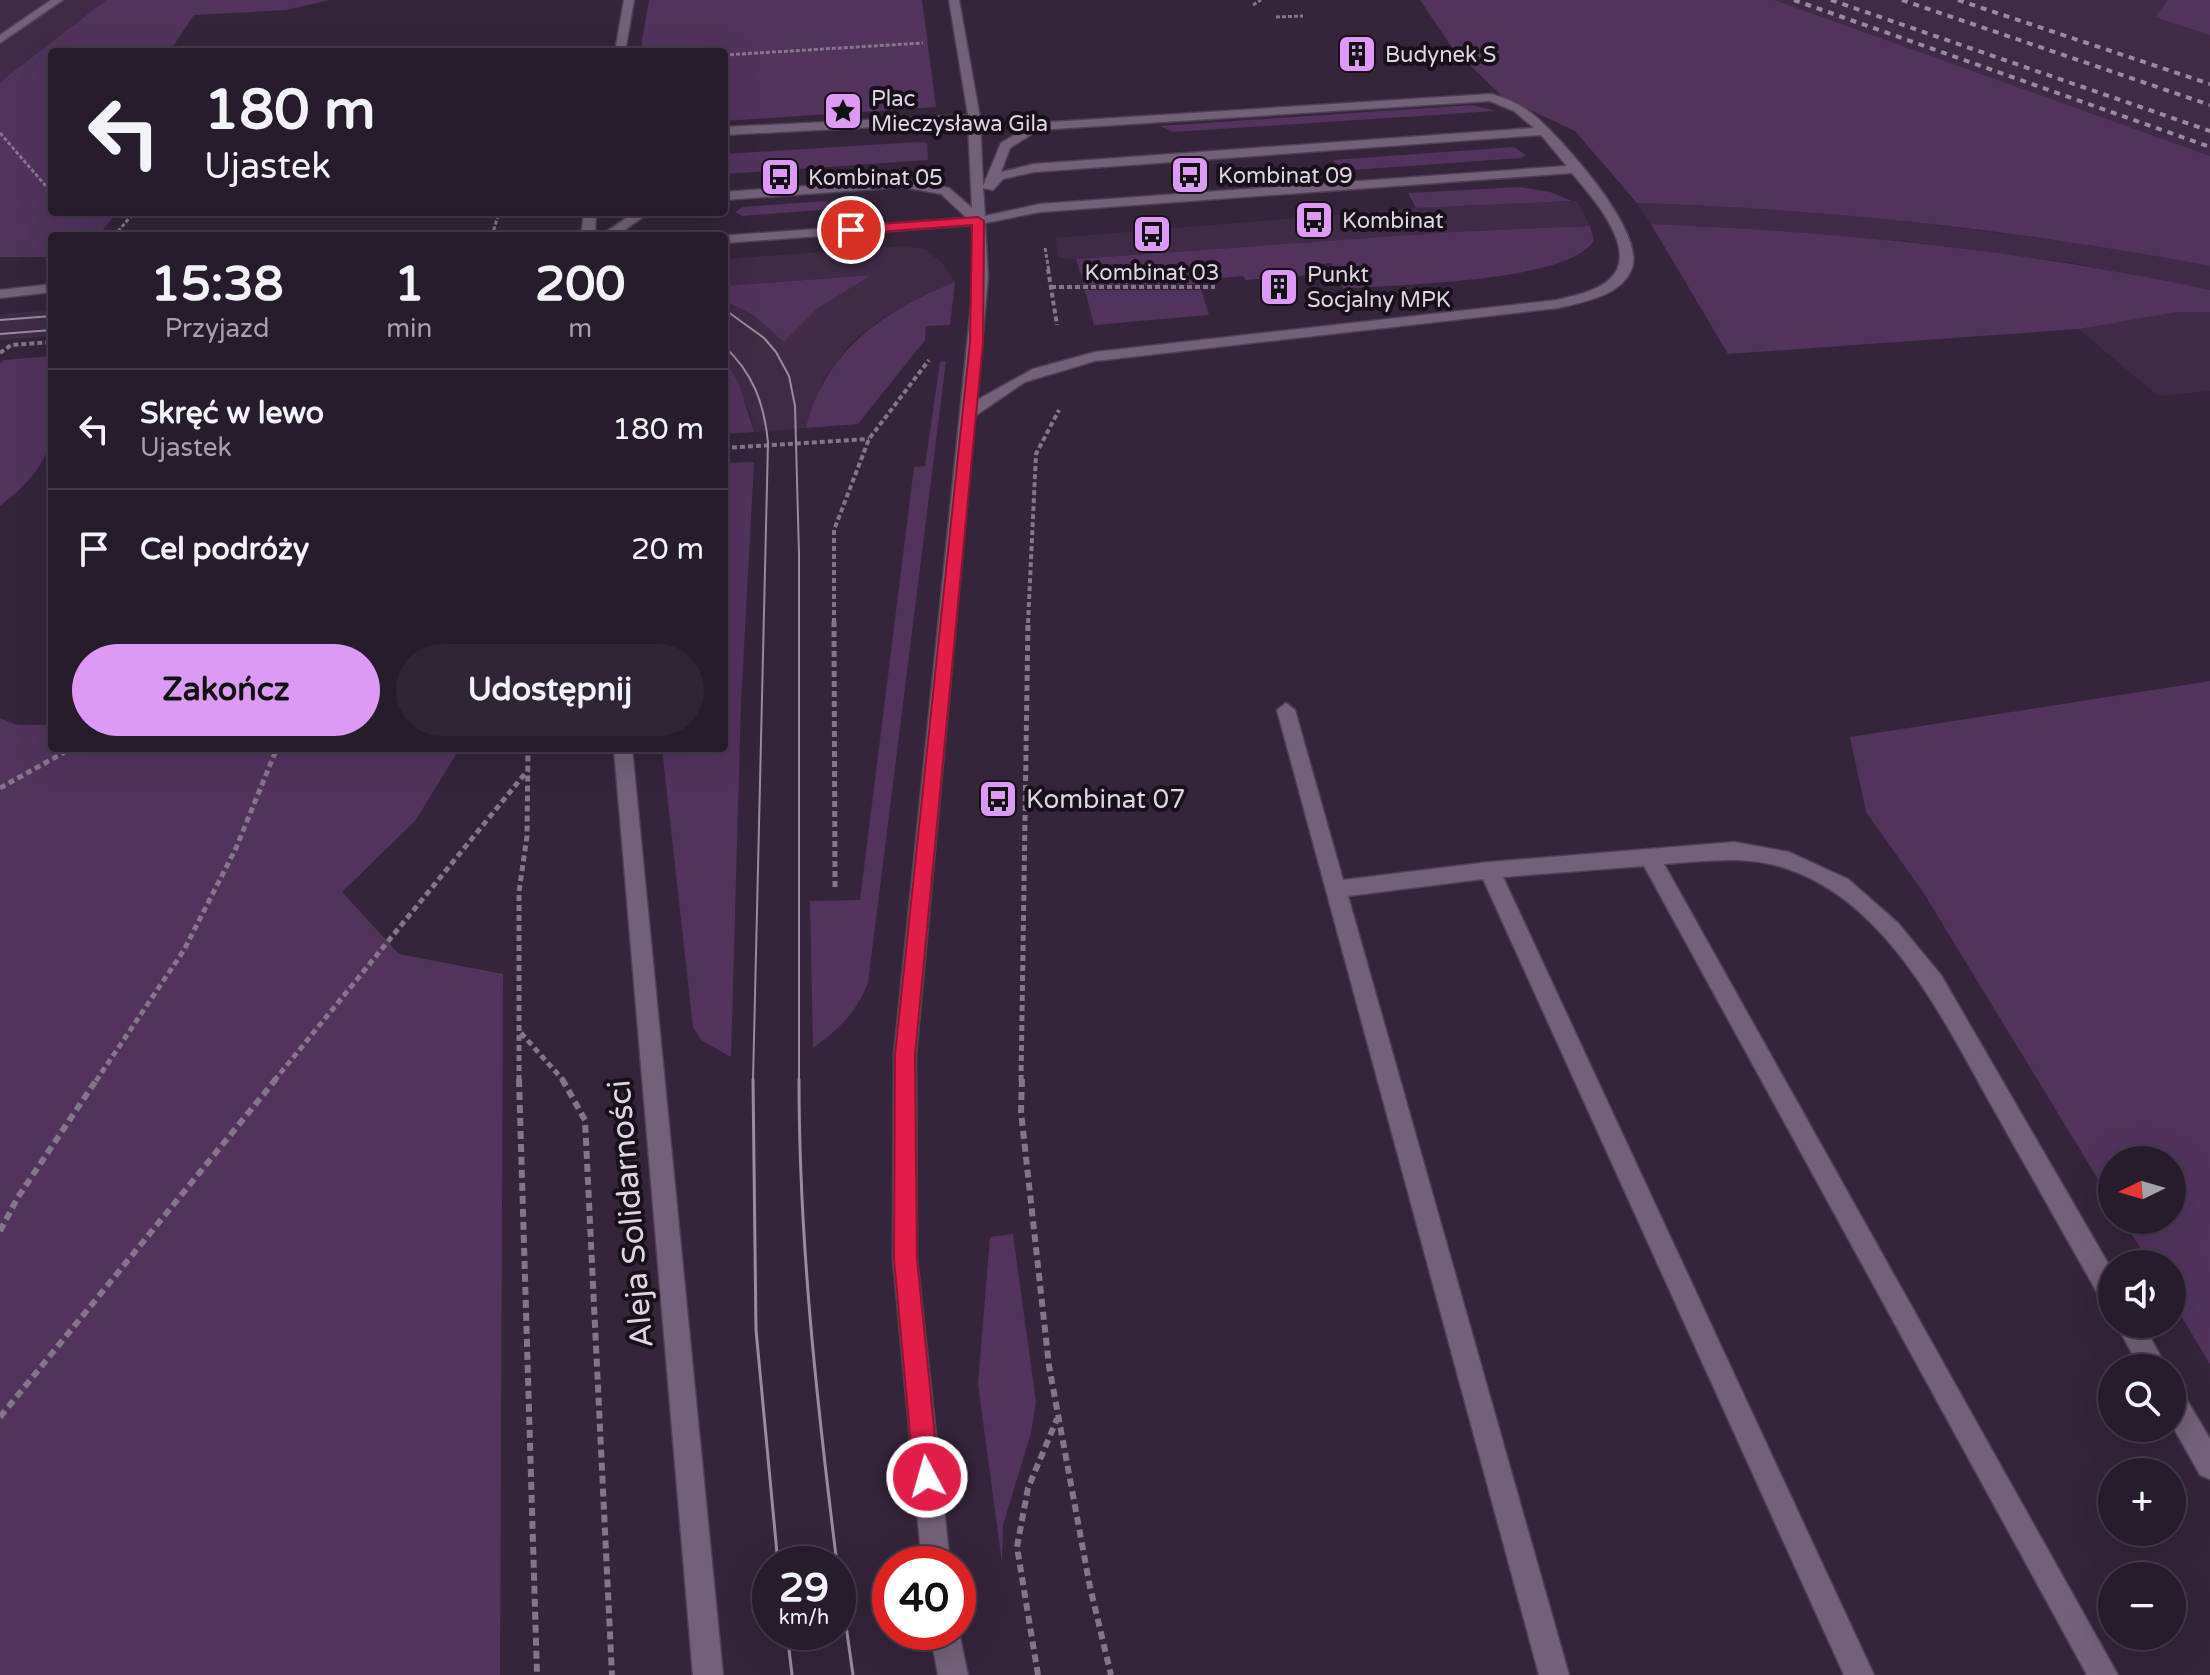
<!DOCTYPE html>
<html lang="pl">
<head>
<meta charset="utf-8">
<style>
	:root { --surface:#271c2c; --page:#2f2534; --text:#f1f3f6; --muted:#a4a1a9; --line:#433a48; --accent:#dc99f5 }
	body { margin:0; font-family:"Varela Round",sans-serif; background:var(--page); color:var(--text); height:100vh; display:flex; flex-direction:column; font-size:30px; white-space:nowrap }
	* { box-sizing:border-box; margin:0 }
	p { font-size:26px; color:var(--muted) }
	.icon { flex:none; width:44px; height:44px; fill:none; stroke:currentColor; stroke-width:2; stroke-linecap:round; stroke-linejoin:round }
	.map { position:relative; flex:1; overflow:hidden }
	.drawer { position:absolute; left:48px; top:232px; width:680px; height:520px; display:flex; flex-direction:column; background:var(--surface); border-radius:8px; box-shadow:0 8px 32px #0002,0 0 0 2px var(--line) }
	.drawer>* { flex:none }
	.guide { position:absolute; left:48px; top:48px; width:680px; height:168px; border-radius:8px; box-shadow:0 8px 32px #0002,0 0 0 2px var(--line); background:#271c2c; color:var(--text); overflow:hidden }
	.needle { width:52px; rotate:265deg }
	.fabs { position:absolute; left:2098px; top:1146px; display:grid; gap:16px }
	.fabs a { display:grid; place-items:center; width:88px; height:88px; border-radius:50%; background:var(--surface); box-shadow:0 8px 32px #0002,0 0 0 2px var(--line); font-size:40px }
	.speed { position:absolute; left:752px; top:1546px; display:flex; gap:16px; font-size:40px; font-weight:700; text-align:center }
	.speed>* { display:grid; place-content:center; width:104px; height:104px; border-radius:50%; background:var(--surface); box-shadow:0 8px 32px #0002,0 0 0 2px var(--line); line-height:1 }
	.speed small { font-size:20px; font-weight:400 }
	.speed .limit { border:12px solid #d22; background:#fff; color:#111 }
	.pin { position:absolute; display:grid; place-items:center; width:68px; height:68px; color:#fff; margin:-34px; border:4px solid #fff; border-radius:50%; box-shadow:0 2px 8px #0007 }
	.me { position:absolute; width:88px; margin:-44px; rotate:354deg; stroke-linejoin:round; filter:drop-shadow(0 0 6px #0008) }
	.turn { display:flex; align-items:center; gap:28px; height:168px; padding:0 24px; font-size:36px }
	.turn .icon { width:104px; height:104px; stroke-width:2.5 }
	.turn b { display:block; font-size:56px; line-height:68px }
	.eta { display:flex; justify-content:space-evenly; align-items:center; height:136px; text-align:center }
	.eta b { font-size:48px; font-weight:700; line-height:56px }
	.cta { display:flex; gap:16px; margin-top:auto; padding:16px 24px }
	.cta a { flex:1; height:92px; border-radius:48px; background:var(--accent); color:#111; font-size:32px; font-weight:700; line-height:92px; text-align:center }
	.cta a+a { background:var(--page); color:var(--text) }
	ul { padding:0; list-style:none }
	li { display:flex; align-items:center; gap:24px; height:120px; padding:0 24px; border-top:2px solid var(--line) }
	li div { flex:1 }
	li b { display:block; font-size:30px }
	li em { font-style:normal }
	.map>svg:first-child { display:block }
	.built { fill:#3f2b46 }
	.green { fill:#51335c }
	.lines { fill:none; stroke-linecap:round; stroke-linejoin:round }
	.minor-casing { stroke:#4e4153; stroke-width:3 }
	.path-far3 { stroke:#827688; stroke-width:3; stroke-dasharray:4 2; stroke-linecap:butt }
	.path-far2 { stroke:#827688; stroke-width:4; stroke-dasharray:5 3; stroke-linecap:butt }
	.path-far1 { stroke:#827688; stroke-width:5; stroke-dasharray:6 4; stroke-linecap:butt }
	.path { stroke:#827688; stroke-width:6; stroke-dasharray:8 5; stroke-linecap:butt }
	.minor { fill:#726179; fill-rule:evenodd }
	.tram-far1 { stroke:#978b9c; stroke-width:2 }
	.tram { stroke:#978b9c; stroke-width:3 }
	.rail { stroke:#978b9c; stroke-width:4; stroke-dasharray:6 6; stroke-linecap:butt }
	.route { fill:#e11d48; stroke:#92132f; stroke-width:2 }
	.labels { text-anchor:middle; stroke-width:8; stroke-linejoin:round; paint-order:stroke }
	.far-poi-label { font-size:22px; fill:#ded4e2; stroke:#18111a; text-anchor:start }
	.poi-label { font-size:26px; fill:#ded4e2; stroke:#18111a; text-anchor:start }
	.near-street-label { font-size:32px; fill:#ded4e2; stroke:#18111a }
</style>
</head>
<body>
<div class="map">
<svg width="2210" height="1675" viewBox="0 0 2210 1675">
	<rect width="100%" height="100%" fill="#34253a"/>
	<path class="built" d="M 0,0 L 106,0 L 0,82 Z
		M 1481,0 L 2210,0 L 2210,241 Z
		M 1572,201 L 1577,201 L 1590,226 L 1452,232 L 1076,259 L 1059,258 L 1055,238 L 1416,208 Z
		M 1637,203 L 1821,210 L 2100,246 L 2210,266 L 2210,290 L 2072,263 L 1905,241 L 1651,224 Z
		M 906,246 L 926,250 L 941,262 L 955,282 L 885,316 L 850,344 L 823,380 L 806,428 L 754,432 L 751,414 L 724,361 L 724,300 L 753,315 L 784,342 L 817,309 L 869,275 L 724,286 L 724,259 Z
		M 52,310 L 52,336 L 0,340 L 0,314 Z
		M 2178,312 L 2210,312 L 2210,391 L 2158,396 L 2079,329 Z"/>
	<path class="green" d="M 106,0 L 330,0 L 286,10 L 194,15 L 169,52 L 52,52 L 52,212 L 110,212 L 114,216 L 98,236 L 52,236 L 52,257 L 0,257 L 0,82 Z
		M 649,0 L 922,0 L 936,107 L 724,121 L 724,52 L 640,52 Z
		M 1420,0 L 1774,0 L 2210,156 L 2210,266 C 2017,230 1834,209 1637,203 L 1575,131 L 1504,98 L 1453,49 Z
		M 2168,0 L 2210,0 L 2210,35 L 2155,17 Z
		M 1472,105 L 1496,111 L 1174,132 L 1160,126 Z
		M 918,142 L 927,143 L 928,160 L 724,174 L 724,154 Z
		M 1514,147 L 1526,155 L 1521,158 L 1339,171 L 1333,160 Z
		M 1520,187 L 1550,192 L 1572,201 L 1416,208 L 1408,193 Z
		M 826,201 L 832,203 L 832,209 L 742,216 L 735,212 L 742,207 Z
		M 1651,224 C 1839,232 2025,250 2210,290 L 2210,312 L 2178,312 L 2079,329 L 1728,354 Z
		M 1590,226 L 1594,241 C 1566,283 1395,284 1343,289 L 1331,263 L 1305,266 L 1308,275 L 1246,280 L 1243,276 L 1199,280 L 1199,284 L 1084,285 L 1076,259 L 1452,232 Z
		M 871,275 L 817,309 L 784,342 L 753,315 L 724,300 L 724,286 Z
		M 955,282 L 950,325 L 926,326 L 925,340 L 858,424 L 806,428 C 826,349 884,311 955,282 Z
		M 1085,290 L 1201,290 L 1209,315 L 1094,325 Z
		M 52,356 C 52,432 65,455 0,506 L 0,364 L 4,360 Z
		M 724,361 L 738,381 L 754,432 L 724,434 Z
		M 946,361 L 868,983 C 856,1013 839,1029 813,1048 L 810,901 L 860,900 L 914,467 L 925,466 L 940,362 Z
		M 754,462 L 741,703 L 731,1057 L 701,1040 L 693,1027 L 662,748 L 724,748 L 724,463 Z
		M 2210,681 L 2210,1364 L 2172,1301 L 2172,1264 L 2150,1264 L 2123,1220 L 2172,1220 L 2172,1160 L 2112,1160 L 2112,1202 L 1923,892 L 1866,812 L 1850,737 Z
		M 0,718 L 17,725 L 52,725 L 52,748 L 460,748 L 415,821 L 342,892 L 399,954 L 503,974 L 500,1675 L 0,1675 Z
		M 1013,1234 L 1036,1402 L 1031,1433 L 1003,1525 L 1002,1563 L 978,1384 L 990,1237 Z"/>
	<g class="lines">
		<defs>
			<path id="minor" d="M 51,0 L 63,0 L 0,43 L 0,35 Z
				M 624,0 L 634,0 L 625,52 L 615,52 Z
				M 949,0 L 959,0 L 980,118 L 983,186 L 1001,143 L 1035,123 L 1491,94 C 1507,98 1522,105 1535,116 C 1562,139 1645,231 1632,268 C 1622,296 1583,302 1558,308 L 1095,361 L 1025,382 L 975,416 L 916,1055 L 917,1259 L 950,1564 L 922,1564 L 893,1259 L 894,1055 L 974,277 L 972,225 L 724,243 L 724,236 L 720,236 L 967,218 L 941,194 L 902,187 L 724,200 L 724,192 L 902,179 L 949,188 L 972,208 L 968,122 L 724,135 L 724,127 L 968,115 ZM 1490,101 L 1514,111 L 1534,128 L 1034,164 L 1001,172 L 1010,148 L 1038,130 ZM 1541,135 L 1567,166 L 1040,204 L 985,216 L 983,188 L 993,190 L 1003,179 L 1034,172 ZM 1572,173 C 1591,196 1642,251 1609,280 C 1595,292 1575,295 1557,300 L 1095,352 L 1033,369 L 977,400 L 988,277 L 985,223 L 1040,212 Z
				M 584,212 L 596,212 L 595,236 L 581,236 Z
				M 635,212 L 650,212 L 616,236 L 600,236 Z
				M 52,284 L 52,292 L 0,298 L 0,290 Z
				M 1286,703 L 1295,710 L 1343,880 L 1489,862 L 1734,842 L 1789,852 L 1848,879 L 1898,923 L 1941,975 L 2112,1270 L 2112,1307 L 2103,1303 C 2068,1241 2033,1179 1998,1117 C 1947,1028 1891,902 1785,868 C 1746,855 1705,861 1664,864 L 2118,1675 L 2087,1675 L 1644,866 L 1503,877 L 1874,1675 L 1844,1675 L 1483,879 L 1348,896 L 1569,1675 L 1539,1675 L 1277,710 Z
				M 614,748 L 632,748 L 723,1675 L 693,1675 Z
				M 2116,1324 L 2143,1324 L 2167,1368 L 2140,1368 Z
				M 2172,1386 L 2181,1390 L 2210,1439 L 2210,1479 L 2200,1475 L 2172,1425 Z
				M 958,1628 L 968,1675 L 938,1675 L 930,1632 L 958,1632 Z"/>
		</defs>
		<use href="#minor" class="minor-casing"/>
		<path class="path-far3" d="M 1253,5 L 1261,0
			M 1276,17 L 1303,16
			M 724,55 L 923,43
			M 0,133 L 45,185 L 52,187
			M 123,212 L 132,215 L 186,212
			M 114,236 L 132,215
			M 492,236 L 499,212
			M 1045,248 L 1049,271"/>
		<path class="path-far2" d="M 1048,269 L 1057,325
			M 1051,287 L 1215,287
			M 0,353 L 11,345 L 52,342
			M 724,448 L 869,439
			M 834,623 L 834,530 L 869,439 L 929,360
			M 1028,623 L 1036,454 L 1059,410"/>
		<path class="path-far1" d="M 834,621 L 835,888
			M 0,788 L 72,748
			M 521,1033 L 564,1081
			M 96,1081 L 184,950 L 236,848 L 277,748
			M 274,1081 L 528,770
			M 519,1081 L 519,892 L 527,836 L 528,748
			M 1021,1081 L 1028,621"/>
		<path class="path" d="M 519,1079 L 537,1675
			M 562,1079 L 585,1120 L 612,1675
			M 1022,1079 L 1021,1112 L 1049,1366 L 1090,1587 L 1111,1675
			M 0,1231 L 18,1197 L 97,1079
			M 0,1417 L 276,1079
			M 1038,1675 L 1017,1547 L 1028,1488 L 1057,1419"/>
		<use href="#minor" class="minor"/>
		<path class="tram-far1" d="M 724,309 L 764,338 L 776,352 L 789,376 L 795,406 L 799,554 L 799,1081
			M 0,320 L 52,316
			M 0,334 L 52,330
			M 724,346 C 753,373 764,403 768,442 L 753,1081"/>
		<path class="tram" d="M 753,1079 L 756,1330 L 778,1564
			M 799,1079 C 799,1242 817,1403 837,1564
			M 838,1569 L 853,1675
			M 787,1632 L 792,1675"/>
		<path class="rail" d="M 1794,0 L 2210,147
			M 1831,0 L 2210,131
			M 1902,0 L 2210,105
			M 1958,0 L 2210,84"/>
	</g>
	<path class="route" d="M 978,217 L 984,221 L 983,342 L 915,1055 L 917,1259 L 939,1477 L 936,1486 L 927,1490 L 918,1486 L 914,1477 L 894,1259 L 895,1055 L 970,342 L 972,225 L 851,234 L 845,230 L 851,226 Z"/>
	<defs>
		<symbol id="building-square" viewBox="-11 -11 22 22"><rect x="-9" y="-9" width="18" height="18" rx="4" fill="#dc99f5" stroke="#18111a"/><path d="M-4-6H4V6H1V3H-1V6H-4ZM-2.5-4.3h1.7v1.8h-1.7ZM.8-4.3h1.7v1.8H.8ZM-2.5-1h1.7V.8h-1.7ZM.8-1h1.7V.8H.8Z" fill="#111"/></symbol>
		<symbol id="sight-square" viewBox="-11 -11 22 22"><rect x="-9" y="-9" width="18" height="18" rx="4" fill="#dc99f5" stroke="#18111a"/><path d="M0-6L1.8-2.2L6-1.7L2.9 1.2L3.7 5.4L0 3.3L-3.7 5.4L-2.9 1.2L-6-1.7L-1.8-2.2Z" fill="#111"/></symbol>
		<symbol id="bus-square" viewBox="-11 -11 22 22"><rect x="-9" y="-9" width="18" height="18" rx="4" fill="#dc99f5" stroke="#18111a"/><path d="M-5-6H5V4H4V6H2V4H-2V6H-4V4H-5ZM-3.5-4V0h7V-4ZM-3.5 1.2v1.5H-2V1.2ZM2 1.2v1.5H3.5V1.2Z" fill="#111"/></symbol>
	</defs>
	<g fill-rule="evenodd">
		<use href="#building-square" x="1335" y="32" width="44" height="44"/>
		<use href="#sight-square" x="821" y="89" width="44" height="44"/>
		<use href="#bus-square" x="1168" y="153" width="44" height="44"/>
		<use href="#bus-square" x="758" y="155" width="44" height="44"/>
		<use href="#bus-square" x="1292" y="198" width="44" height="44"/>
		<use href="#bus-square" x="1130" y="212" width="44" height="44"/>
		<use href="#building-square" x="1257" y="265" width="44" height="44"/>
		<use href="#bus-square" x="976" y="777" width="44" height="44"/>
	</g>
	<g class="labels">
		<g class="far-poi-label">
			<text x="1385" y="62">Budynek S</text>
			<text x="871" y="106">Plac<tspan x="871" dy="25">Mieczysława Gila</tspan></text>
			<text x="1218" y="183">Kombinat 09</text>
			<text x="808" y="185">Kombinat 05</text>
			<text x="1342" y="228">Kombinat</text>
			<text x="1152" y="280" text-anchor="middle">Kombinat 03</text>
			<text x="1307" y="282">Punkt<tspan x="1307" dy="25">Socjalny MPK</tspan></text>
		</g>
		<g class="poi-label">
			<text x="1026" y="808">Kombinat 07</text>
		</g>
		<g class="near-street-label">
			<text transform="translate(630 1214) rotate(-95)" y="11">Aleja Solidarności</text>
		</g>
	</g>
</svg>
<div class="fabs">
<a><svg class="needle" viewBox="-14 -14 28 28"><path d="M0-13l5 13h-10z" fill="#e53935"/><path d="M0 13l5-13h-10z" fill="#a4a1a9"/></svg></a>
<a><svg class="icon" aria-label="sound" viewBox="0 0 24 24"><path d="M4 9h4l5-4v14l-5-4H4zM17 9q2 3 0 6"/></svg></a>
<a><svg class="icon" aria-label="search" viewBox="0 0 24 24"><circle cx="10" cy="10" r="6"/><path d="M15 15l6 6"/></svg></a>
<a>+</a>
<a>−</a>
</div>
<div class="speed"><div>29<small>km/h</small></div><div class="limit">40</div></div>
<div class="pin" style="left:851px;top:230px;background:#d93025"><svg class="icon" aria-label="arrive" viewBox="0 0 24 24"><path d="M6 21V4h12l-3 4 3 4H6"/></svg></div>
<svg class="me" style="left:927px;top:1477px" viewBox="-20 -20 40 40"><circle r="17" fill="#e11d48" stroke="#fff" stroke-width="3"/><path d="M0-11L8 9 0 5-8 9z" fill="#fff"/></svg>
<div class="guide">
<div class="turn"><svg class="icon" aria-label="left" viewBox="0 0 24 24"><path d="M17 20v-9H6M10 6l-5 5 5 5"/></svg><div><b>180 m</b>Ujastek</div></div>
</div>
<section class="drawer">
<div class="eta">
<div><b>15:38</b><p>Przyjazd</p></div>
<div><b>1</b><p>min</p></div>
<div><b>200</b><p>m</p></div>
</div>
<ul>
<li><svg class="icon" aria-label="left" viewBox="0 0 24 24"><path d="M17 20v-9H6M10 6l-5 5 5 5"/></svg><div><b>Skręć w lewo</b><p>Ujastek</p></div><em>180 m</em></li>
<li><svg class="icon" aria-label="arrive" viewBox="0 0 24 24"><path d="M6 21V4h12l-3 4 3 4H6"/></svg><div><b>Cel podróży</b></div><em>20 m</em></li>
</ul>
<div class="cta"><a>Zakończ</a><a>Udostępnij</a></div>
</section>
</div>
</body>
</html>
